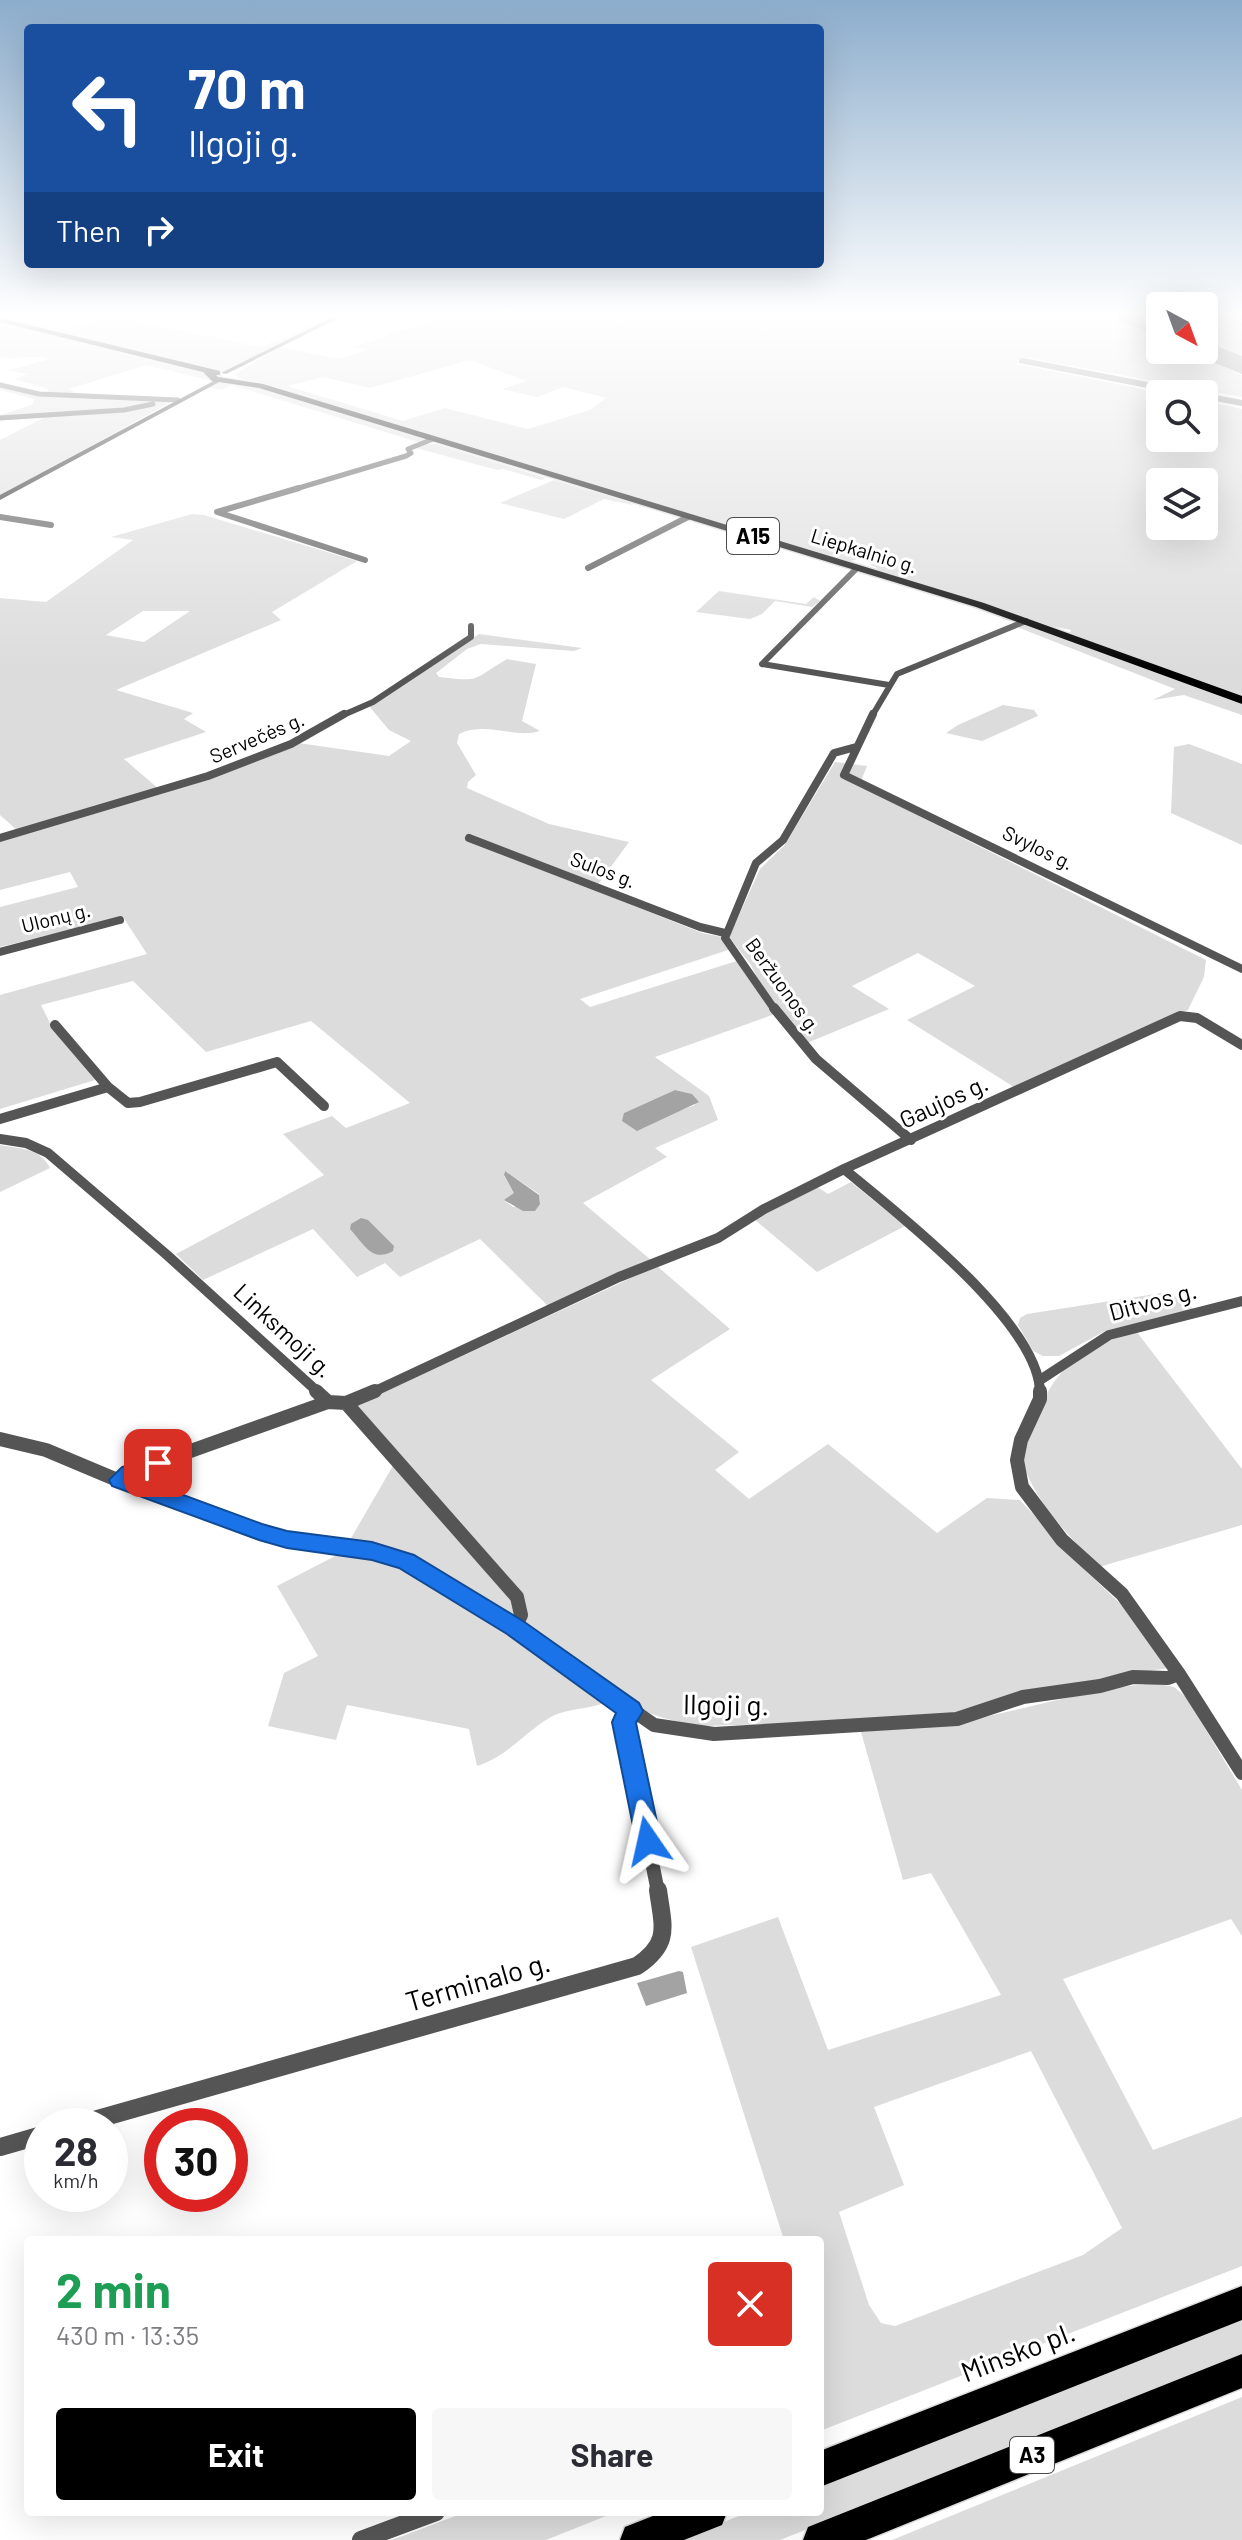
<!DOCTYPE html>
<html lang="en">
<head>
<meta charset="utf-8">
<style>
	:root { --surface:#fff; --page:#f7f7f7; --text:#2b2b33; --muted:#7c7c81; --accent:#000 }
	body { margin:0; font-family:Barlow,sans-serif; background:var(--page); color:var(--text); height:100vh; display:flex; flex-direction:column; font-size:30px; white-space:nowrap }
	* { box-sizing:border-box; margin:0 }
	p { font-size:26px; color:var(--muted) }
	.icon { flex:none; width:44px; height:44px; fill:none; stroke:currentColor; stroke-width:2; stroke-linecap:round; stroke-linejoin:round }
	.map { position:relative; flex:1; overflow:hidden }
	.drawer { position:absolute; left:24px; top:2236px; width:800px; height:280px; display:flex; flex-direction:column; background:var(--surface); border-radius:8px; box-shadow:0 8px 32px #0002 }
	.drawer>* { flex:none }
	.hud { position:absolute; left:24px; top:24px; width:800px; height:244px; border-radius:8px; box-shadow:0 8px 32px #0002; background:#1a4fa0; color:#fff; overflow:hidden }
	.needle { width:52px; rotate:139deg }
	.tools { position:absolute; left:1146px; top:292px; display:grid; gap:16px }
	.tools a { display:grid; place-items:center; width:72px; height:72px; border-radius:8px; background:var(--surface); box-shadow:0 8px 32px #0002; font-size:40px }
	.speed { position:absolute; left:24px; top:2108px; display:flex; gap:16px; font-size:40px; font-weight:700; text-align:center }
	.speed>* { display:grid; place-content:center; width:104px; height:104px; border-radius:50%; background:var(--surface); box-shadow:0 8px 32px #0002; line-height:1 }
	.speed small { font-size:20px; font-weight:400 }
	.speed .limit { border:12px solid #d22; background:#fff; color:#111 }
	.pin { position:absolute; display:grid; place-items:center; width:68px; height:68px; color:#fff; margin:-34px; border-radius:16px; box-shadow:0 4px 12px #0006 }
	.me { position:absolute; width:88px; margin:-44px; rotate:349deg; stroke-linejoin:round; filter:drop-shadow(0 0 6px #0008) }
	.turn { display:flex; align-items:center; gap:28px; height:168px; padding:0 32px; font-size:36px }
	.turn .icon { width:104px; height:104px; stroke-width:2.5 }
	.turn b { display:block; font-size:56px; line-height:68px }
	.then { display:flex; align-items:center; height:76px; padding:0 32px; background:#0003; gap:16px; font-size:30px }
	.round { display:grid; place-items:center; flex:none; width:84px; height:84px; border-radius:8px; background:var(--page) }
	.head { display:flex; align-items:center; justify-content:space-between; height:136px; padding:0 32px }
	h1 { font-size:48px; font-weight:700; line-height:60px; color:#1e9e55 }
	.action { display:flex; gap:16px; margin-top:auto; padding:16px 32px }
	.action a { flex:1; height:92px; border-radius:8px; background:var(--accent); color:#fff; font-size:32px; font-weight:700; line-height:92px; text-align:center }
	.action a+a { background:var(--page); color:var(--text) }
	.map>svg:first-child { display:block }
	.green { fill:#dcdcdc; fill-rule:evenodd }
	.water { fill:#a3a3a3 }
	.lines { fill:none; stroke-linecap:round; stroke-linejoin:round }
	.taxiway { fill:#808080; fill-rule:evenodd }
	.runway { fill:#808080; fill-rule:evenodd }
	.highway-casing { stroke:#dbdbdb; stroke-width:3 }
	.street-far5 { stroke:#555; stroke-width:5 }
	.street-far4 { stroke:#555; stroke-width:6 }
	.street-far3 { stroke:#555; stroke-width:8 }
	.street-far2 { stroke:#555; stroke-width:10 }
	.street-far1 { stroke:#555; stroke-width:14 }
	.street { stroke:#555; stroke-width:18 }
	.secondary { fill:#222; fill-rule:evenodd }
	.highway { fill:#000; fill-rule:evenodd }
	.route { fill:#1a73e8; stroke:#114b97; stroke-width:2 }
	.labels { text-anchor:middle; stroke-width:6; stroke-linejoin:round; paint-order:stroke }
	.far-street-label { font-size:20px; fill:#000; stroke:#fff }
	.shield { fill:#fff; stroke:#4c4c4c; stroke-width:2 }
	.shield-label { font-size:22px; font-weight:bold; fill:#000 }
	.street-label { font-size:24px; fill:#000; stroke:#fff }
	.near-street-label { font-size:28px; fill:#000; stroke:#fff }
</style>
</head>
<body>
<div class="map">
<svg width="1242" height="2540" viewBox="0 0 1242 2540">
	<rect width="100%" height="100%" fill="#fff"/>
	<path class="green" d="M 106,315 L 261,347 L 329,318 L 316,315 L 340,315 L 229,371 L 220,372 L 0,319 L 0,316 L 58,330 L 111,317 Z
		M 430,315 L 593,315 L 620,322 L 647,315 L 1110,315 L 1160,338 L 1160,350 L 1187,350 L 1242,375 L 1242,397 L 1029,358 L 1014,360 L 1020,362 L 1017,364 L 1167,394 L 1160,394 L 1160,438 L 1204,438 L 1204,401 L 1242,409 L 1242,697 L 1069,634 L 1071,630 L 1045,625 L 875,571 L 877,568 L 870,564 L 874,558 L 861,555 L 855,560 L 845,562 L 239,378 L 235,374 L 280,347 L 340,359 L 366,350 L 354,347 L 438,318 ZM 470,360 L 526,381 L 502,389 L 537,397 L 563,387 L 606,398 L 590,410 L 528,429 L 445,408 L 403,421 L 287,386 L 323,377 L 370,388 ZM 1160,482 L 1204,482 L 1204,526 L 1160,526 Z
		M 1204,315 L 1225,315 L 1242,322 L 1242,357 L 1204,341 Z
		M 0,322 L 205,374 L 209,380 L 146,365 L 69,389 L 74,392 L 70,396 L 171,402 L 0,496 L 0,440 L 45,417 L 0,419 L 0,415 L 32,405 L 34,399 L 0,390 L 0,387 L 48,393 L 48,389 L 15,379 L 27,374 L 10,370 L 49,359 C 33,353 17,361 0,357 Z
		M 219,381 L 233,381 L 425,440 L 418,442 L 232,385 L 222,390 L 205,387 Z
		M 427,444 L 436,444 L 546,478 L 541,480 L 504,469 L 497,470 L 416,448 Z
		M 554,480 L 630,503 L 633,505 L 604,499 L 564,519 L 500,503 Z
		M 192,514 L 204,515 L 357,561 L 272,612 L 281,620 L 116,690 L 193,713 L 184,719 L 206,732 L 124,759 L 160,790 L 19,832 L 0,815 L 0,598 L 46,602 L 133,540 L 111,537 ZM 143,611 L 190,611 L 144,642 L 106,635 Z
		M 719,591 L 806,604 L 814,597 L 820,601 L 812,607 L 775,601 L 762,614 L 750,619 L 696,612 Z
		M 1027,624 L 1242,702 L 1242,715 L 1184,695 L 1153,700 L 1175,689 L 1017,627 Z
		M 479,634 L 582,648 L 574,651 L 481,644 L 467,649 L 436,673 L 439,677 C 483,682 471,680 507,659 L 536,664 L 522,721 L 540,731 C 513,739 486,721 459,734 L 457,743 L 476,775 L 468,782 L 467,788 L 549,824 L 629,842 L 594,890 L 702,933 L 722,937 L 731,949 L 580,999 L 590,1007 L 740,960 L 775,1014 L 655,1057 L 709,1096 L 718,1120 L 655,1148 L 667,1157 L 583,1203 L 651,1260 L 549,1307 L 480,1239 L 400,1277 L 385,1263 L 357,1277 L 313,1229 L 203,1280 L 176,1254 L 324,1175 L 283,1134 L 332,1116 L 346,1128 L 410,1103 L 311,1021 L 206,1052 L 133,981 L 41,1005 L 53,1029 L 95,1080 L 0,1109 L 0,995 L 147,954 L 123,917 L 0,947 L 0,907 L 78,887 L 70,872 L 0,890 L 0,840 L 298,743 L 389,756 L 411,741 L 389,730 L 369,706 ZM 675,1090 L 692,1094 L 695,1105 L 681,1110 L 624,1113 ZM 505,1171 L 539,1194 L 540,1204 L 513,1207 L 504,1200 L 515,1194 L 504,1176 Z
		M 1003,705 L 1034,710 L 1038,716 L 982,741 L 946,733 L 958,725 Z
		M 1189,744 L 1242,764 L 1242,845 L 1171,813 L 1174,747 Z
		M 835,762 L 867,766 L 859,786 L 1206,960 L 1204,977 L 1188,1010 L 1014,1087 L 907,1020 L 975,986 L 918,953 L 852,986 L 889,1009 L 807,1043 L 762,988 L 751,965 L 729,937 L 760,869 L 784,846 Z
		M 0,1145 C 21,1149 40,1148 50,1168 L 0,1192 Z
		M 851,1182 L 905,1226 L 817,1272 L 754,1219 L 816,1186 L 828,1194 Z
		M 657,1266 L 730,1329 L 651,1380 L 739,1452 L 715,1470 L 749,1499 L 828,1444 L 937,1533 L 987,1498 L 1020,1500 L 1086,1571 L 1131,1614 L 1169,1668 C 1098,1677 1030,1700 960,1712 C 879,1726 786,1723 704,1726 C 671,1722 645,1714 617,1696 C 598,1711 571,1706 551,1717 C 523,1733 510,1755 477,1766 L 469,1729 L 347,1705 L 336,1740 L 268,1726 L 284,1673 L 318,1656 L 277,1586 L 343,1552 L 398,1457 L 356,1405 Z
		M 1168,1292 L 1194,1309 L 1105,1331 L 1059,1356 L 1043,1356 L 1033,1351 L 1018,1325 L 1020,1318 L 1027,1314 Z
		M 1136,1331 L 1242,1469 L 1242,1525 L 1099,1567 C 1072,1539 1043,1511 1027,1474 C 1019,1456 1027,1438 1034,1421 C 1057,1365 1079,1350 1136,1331 Z
		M 1154,1683 L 1174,1687 L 1186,1697 L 1242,1790 L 1242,1936 L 1231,1919 L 1063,1979 L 1153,2150 L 1242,2117 L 1242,2266 L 820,2431 L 820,2240 L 784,2240 L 691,1947 L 778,1917 L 828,2050 L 1001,1995 L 931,1873 L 903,1880 L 861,1732 L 976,1719 L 1104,1689 ZM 1031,2051 L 1122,2228 L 1083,2255 L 895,2326 L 881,2323 L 869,2305 L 839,2212 L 904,2185 L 874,2107 Z
		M 1242,2317 L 1242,2356 L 780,2540 L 678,2540 L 749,2512 L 820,2512 L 820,2484 Z
		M 1242,2397 L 1242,2540 L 892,2540 Z
		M 466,2512 L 616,2512 L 546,2540 L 392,2540 Z"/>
	<path class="water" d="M 675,1090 L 692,1094 L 699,1102 L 637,1131 L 622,1121 L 624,1113 Z
		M 505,1171 L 539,1195 L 540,1204 L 535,1211 L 523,1211 L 504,1200 L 514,1193 L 504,1175 Z
		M 361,1218 L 368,1220 L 394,1246 L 393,1251 C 372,1263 364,1244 350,1229 L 351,1224 Z
		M 679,1971 L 683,1972 L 687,1993 L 646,2006 L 637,1983 Z"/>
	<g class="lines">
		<path class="taxiway" d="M 1232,315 L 1242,315 L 1242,320 Z
			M 1023,358 L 1242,400 L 1242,406 L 1204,399 L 1204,394 L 1178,394 L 1019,363 L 1019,359 Z
			M 1230,358 L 1242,361 L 1242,367 L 1226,363 L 1225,361 Z"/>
		<path class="runway" d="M 1116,315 L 1149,315 L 1160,320 L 1160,337 L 1119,320 Z
			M 1204,341 L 1242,356 L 1242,374 L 1195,355 L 1192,350 L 1204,350 Z"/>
		<defs>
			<path id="highway" d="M 0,318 L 220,371 L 220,375 L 216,375 L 218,377 L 263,384 L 984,603 L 1242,696 L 1242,704 L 976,607 L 259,388 L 212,381 L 203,372 L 0,322 Z
				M 1242,2286 L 1242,2320 L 820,2487 L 820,2451 Z
				M 1242,2354 L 1242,2388 L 866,2540 L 803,2540 L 808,2527 Z
				M 663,2512 L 727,2512 L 722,2525 L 684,2540 L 620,2540 L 625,2527 Z"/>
		</defs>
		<use href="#highway" class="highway-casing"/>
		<path class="street-far5" d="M 0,385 L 39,394 L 178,400
			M 0,418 L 124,410 L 153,404
			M 292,490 L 406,456 L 411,453 L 408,449 L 433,439"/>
		<path class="street-far4" d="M 299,488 L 217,512 L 365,560
			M 0,517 L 51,525
			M 588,568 L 688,517
			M 762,664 L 857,568
			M 762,664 L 889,685
			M 341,716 L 373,702 L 471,637 L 471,626
			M 872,716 L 897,674 L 1026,621"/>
		<path class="street-far3" d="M 873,714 L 844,775 L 1242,969
			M 0,838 L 208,776 L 291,744 L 344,714
			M 469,838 L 700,927 L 725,933
			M 0,952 L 120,920
			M 775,1010 L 725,938 L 756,863 L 783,840 L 834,753 L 856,747"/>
		<path class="street-far2" d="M 774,1008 L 816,1059 L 911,1140
			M 55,1025 L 108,1087
			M 0,1119 L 108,1087 L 128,1103 L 140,1102 L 277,1062 L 324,1106
			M 0,1139 L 26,1143 L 48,1153 L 167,1255 L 319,1393
			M 844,1169 C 897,1213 1040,1323 1040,1393
			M 1040,1380 L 1109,1335 L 1242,1301
			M 371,1393 L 619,1277 L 718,1238 L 764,1209 L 844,1169 L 1180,1016 L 1197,1018 L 1242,1045"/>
		<path class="street-far1" d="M 316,1391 L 328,1402 L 346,1403 L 517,1597 L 521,1615 L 515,1628
			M 1040,1391 L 1040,1399 L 1021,1440 L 1017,1460 L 1022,1487 L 1062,1540 L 1122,1594 L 1179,1674 L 1242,1773
			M 346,1403 L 375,1391
			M 0,1439 L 46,1450 L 134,1487 L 259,1531 L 287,1539 L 372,1551 L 406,1562 L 515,1628 L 654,1725 L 714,1734 L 957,1719 L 1023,1697 L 1100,1686 L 1133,1677 L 1168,1678 L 1179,1674
			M 120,1480 L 129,1473 L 328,1402
			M 631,1711 L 624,1722 L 658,1892"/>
		<path class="street" d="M 73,2126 L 637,1966 C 671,1943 663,1927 658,1890
			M 0,2147 L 42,2135
			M 361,2540 L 436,2512"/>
		<path class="secondary" d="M 337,315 L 345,315 L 226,374 L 221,373 Z
			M 221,377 L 223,380 L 0,500 L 0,495 Z"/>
		<use href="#highway" class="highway"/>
	</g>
	<linearGradient id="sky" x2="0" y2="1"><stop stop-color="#8cadcc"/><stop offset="0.47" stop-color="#fff"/><stop offset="1" stop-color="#fff" stop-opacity="0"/></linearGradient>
	<rect width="1242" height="671" fill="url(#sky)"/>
	<path class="route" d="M 158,1455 L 165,1457 L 168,1463 L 165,1468 L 137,1478 L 262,1524 L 287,1531 L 372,1542 L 414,1555 L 523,1621 L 639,1703 L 643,1711 L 636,1723 L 661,1841 L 657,1849 L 648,1852 L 640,1849 L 636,1841 L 612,1722 L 616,1713 L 507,1634 L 399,1568 L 372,1560 L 287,1548 L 259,1540 L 112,1486 L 109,1480 L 122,1467 Z"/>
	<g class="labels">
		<g class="far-street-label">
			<text transform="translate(864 551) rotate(17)" y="7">Liepkalnio g.</text>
			<text transform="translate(257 738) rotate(-23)" y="7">Servečės g.</text>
			<text transform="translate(1038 848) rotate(26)" y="7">Svylos g.</text>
			<text transform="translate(603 870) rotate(21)" y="7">Sulos g.</text>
			<text transform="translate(56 918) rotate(-14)" y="7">Ulonų g.</text>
			<text transform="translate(783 986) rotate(54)" y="7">Beržuonos g.</text>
		</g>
		<g class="shield">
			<rect x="727" y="518" width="52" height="36" rx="6"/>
			<rect x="1010" y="2437" width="44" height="36" rx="6"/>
		</g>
		<g class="shield-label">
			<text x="753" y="544">A15</text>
			<text x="1032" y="2463">A3</text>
		</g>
		<g class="street-label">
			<text transform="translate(944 1102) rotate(-25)" y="8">Gaujos g.</text>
			<text transform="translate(1153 1302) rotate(-15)" y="8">Ditvos g.</text>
			<text transform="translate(283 1331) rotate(43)" y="8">Linksmoji g.</text>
		</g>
		<g class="near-street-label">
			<text transform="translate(726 1705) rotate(1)" y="10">Ilgoji g.</text>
			<text transform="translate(478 1982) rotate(-16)" y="10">Terminalo g.</text>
			<text transform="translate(1018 2352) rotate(-21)" y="10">Minsko pl.</text>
		</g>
	</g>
</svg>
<div class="tools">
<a><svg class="needle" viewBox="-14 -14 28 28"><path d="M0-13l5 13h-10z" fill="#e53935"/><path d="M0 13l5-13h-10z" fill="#7c7c81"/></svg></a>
<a><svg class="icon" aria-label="search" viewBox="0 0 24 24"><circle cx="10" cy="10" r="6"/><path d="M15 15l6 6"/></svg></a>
<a><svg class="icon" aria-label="layers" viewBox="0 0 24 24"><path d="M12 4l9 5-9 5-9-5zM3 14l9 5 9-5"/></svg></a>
</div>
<div class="speed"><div>28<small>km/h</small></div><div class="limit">30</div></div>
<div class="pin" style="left:158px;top:1463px;background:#d93025"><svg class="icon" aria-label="arrive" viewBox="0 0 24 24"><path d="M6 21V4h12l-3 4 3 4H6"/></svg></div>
<svg class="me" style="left:648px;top:1841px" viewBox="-20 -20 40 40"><path d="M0-17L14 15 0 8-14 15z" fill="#1a73e8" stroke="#fff" stroke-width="4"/></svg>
<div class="hud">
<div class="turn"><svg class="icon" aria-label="left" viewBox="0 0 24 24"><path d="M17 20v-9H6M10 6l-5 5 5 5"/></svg><div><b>70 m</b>Ilgoji g.</div></div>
<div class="then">Then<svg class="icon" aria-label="right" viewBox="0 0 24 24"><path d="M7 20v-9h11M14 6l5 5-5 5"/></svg></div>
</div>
<section class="drawer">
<div class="head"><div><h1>2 min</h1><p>430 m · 13:35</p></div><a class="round" style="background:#d93025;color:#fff"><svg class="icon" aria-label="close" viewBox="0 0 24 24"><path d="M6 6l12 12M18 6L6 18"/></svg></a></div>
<div class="action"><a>Exit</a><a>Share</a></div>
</section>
</div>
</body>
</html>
